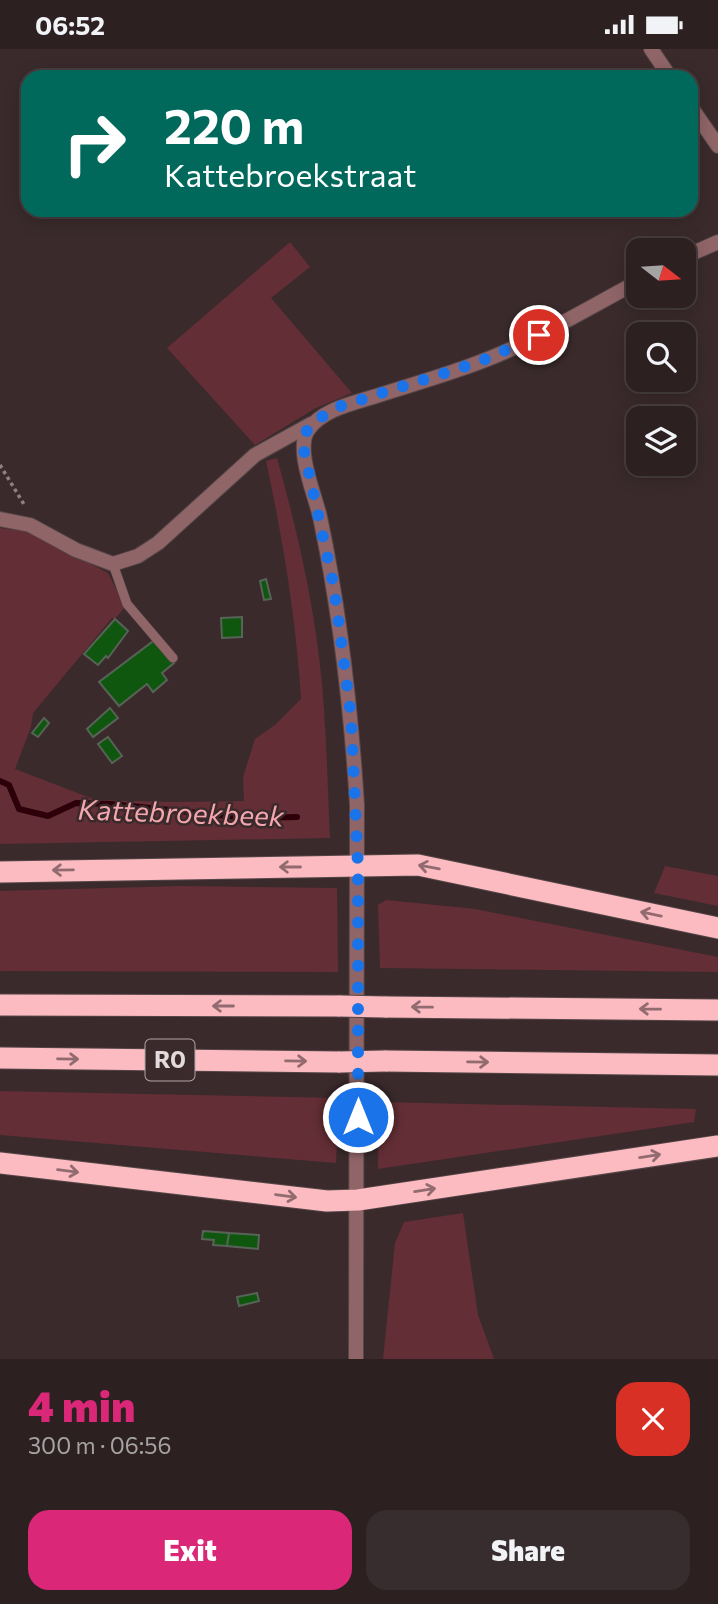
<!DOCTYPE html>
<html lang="en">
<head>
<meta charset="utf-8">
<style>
	:root { --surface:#2c2021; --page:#382d2e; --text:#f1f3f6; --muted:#a6a3a5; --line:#483e3f; --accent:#db2777 }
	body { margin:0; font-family:Commissioner,sans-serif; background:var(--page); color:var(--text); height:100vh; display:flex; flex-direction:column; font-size:26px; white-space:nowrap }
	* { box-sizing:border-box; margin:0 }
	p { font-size:23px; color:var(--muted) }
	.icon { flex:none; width:38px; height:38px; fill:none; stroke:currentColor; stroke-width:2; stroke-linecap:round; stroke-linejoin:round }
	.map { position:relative; height:1310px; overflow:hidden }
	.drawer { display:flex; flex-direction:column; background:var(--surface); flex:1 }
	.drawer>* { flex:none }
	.banner { position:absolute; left:21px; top:21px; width:677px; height:147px; border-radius:21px; box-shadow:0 4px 18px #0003,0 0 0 2px var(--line); background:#00695c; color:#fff; overflow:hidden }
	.needle { width:46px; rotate:107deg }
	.controls { position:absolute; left:626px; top:189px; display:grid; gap:14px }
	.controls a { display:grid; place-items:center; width:70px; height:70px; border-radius:14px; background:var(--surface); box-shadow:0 4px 18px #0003,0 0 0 2px var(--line); font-size:35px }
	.pin { position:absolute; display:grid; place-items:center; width:60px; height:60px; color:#fff; margin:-30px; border:4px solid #fff; border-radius:50%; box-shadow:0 2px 7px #0007 }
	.me { position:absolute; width:77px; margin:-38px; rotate:0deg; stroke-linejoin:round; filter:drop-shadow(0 0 5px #0008) }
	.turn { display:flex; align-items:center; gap:24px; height:147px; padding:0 28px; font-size:32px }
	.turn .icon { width:91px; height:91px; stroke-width:2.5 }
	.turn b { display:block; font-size:49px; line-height:60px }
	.round { display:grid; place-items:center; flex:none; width:74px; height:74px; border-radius:21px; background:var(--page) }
	.headline { display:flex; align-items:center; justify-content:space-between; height:119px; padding:0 28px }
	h1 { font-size:42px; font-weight:800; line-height:52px; color:var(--accent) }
	.cta { display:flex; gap:14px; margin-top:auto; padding:14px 28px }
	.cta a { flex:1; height:80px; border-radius:21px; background:var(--accent); color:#fff; font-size:28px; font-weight:800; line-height:80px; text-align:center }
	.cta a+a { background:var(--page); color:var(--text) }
	.status { display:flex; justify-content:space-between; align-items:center; height:49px; padding:0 35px; background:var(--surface); direction:ltr }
	.status svg { height:19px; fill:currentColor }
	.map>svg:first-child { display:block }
	.green { fill:#632e35 }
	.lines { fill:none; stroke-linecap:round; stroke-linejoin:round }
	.stream { stroke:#2d0009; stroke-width:6 }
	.building { fill:#0f570e; stroke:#586357; stroke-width:2 }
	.service-casing { stroke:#554648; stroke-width:10 }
	.minor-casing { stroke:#554648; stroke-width:16 }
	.motorway-casing { stroke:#554648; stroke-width:23 }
	.path { stroke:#8f8183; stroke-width:3.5; stroke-dasharray:3.5 3.5; stroke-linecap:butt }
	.service { stroke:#906568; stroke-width:9 }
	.minor { stroke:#906568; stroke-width:14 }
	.motorway { stroke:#fcbbc0; stroke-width:21 }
	.motorway-bridge-casing { stroke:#554648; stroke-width:23; stroke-linecap:butt }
	.motorway-bridge { stroke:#fcbbc0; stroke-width:21 }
	.oneway { stroke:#916b6f }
	.route { stroke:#1a73e8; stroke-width:12; stroke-dasharray:0 21.6 }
	.labels { text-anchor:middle; stroke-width:5; stroke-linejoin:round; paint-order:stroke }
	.shield { fill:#3a2a2c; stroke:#b2a5a6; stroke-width:2 }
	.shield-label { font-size:24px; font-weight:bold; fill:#e5dadb }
	.water-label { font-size:28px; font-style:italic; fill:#f4a6ad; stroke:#3a2a2c }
</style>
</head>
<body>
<div class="status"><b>06:52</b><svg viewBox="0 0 49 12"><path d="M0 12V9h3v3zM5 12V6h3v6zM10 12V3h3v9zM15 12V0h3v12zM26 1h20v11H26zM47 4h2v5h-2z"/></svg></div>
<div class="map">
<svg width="718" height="1310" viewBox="0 0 718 1310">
	<rect width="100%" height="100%" fill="#3a2a2c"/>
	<path class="green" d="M 290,193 L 310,218 L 271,249 L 352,344 L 316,359 L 255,396 L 167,299 Z
		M 277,409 C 300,491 319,576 324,661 C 327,703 328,746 330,789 L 0,795 L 0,479 L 32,483 L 108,524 L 125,558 L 115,570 L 112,569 L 33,664 L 31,678 L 15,720 L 96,751 L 173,753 L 244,752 L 243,728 L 255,690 L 276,675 L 301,650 C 296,570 283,491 266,412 Z
		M 665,817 L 718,827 L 718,857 L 654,844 Z
		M 180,837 L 337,839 L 338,923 L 0,922 L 0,842 Z
		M 386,851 L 475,860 L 718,908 L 718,923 L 380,919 L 378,856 Z
		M 0,1042 L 339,1049 L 336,1114 L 0,1086 Z
		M 379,1053 L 696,1060 L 694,1073 L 378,1120 Z
		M 463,1164 L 478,1266 L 494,1310 L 383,1310 L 395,1194 L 404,1173 Z"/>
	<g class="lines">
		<path class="stream" d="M 0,732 L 9,736 L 19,760 L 48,767 L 76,754 L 111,755 L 248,769 L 297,768"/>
	</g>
	<path class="building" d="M 266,530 L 271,550 L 264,551 L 260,532 Z
		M 242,568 L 242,588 L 222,589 L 221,569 Z
		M 115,570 L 128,582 L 108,609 L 106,607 L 98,616 L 84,605 Z
		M 156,590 L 174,614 L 162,624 L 167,631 L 153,643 L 147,635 L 119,657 L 99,633 Z
		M 110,659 L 118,669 L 93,688 L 87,680 Z
		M 44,669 L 49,674 L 38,688 L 32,684 Z
		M 108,688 L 122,707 L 112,714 L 98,695 Z
		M 203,1182 L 229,1184 L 227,1197 L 213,1196 L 214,1191 L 202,1190 Z
		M 229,1184 L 259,1186 L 258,1200 L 227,1197 Z
		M 257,1244 L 259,1252 L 239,1257 L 237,1248 Z"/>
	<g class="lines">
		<defs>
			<path id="service" d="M 113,515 L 127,555 L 173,609"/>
			<path id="minor" d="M 651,0 L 670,28
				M 691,58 L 718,97
				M 684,208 L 718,193
				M 0,470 L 30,476 L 76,501 L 113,515 L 138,507 L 158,494 L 255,406 L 311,375
				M 356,1310 L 357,756 C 351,659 340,563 320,468 C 315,446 295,400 308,381 C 322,361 350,355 373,348 C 423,332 475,318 522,295 C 562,275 600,253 639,232"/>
			<path id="motorway" d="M 0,823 L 418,816 L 718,879
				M 0,956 L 340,957
				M 385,958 L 718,961
				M 0,1009 L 340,1013
				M 385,1012 L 718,1016
				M 0,1114 L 327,1152 L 358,1151 L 718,1097"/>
		</defs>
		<use href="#service" class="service-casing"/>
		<use href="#minor" class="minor-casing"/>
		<use href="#motorway" class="motorway-casing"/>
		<path class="path" d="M 0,416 L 25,457"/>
		<use href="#service" class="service"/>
		<use href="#minor" class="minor"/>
		<use href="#motorway" class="motorway"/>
		<defs>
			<path id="motorway-bridge" d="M 340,957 L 385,958
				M 340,1013 L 385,1012"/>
		</defs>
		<use href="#motorway-bridge" class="motorway-bridge-casing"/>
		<use href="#motorway-bridge" class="motorway-bridge"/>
	</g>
	<defs><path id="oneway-shaft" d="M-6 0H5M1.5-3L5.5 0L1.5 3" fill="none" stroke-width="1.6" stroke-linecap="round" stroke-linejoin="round" transform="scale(1.75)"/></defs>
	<g class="oneway">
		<use href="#oneway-shaft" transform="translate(290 818) rotate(180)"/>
		<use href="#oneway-shaft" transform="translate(429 818) rotate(-170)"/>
		<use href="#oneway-shaft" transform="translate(63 821) rotate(179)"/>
		<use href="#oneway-shaft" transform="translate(651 865) rotate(-168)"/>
		<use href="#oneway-shaft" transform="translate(223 957) rotate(180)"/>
		<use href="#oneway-shaft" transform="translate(422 958) rotate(-179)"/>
		<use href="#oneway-shaft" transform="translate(650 960) rotate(-179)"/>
		<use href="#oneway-shaft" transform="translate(68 1010) rotate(1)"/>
		<use href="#oneway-shaft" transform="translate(296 1012) rotate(1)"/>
		<use href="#oneway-shaft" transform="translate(478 1013) rotate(1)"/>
		<use href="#oneway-shaft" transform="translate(650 1107) rotate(-9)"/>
		<use href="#oneway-shaft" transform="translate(68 1122) rotate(7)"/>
		<use href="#oneway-shaft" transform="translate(425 1141) rotate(-9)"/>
		<use href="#oneway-shaft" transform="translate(286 1147) rotate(7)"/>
	</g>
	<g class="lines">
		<path class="route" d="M 358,1068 L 358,818 L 351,667 L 334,538 L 303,397 L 306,383 L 315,372 L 338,358 L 479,313 L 539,286"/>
	</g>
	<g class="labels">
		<rect class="shield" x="145.5" y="990.5" width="49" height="41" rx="5"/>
		<g class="shield-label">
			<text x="170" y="1019">R0</text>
		</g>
		<g class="water-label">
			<text transform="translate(181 764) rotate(2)" y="10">Kattebroekbeek</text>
		</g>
	</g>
</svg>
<div class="controls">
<a><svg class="needle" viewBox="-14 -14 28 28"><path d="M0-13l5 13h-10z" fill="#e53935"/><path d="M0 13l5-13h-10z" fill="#a6a3a5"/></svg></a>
<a><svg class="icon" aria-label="search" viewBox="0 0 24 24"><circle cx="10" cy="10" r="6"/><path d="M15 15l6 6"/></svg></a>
<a><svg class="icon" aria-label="layers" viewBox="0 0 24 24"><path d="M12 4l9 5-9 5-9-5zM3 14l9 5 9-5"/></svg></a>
</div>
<div class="pin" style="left:539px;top:286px;background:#d93025"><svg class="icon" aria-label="arrive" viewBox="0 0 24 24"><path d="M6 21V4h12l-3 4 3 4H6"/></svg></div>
<svg class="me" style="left:358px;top:1068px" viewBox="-20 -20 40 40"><circle r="17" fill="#1a73e8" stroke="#fff" stroke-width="3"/><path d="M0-11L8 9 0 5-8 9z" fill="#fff"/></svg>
<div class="banner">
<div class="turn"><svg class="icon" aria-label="right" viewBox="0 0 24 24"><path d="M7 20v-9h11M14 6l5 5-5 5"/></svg><div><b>220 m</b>Kattebroekstraat</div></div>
</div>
</div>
<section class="drawer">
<div class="headline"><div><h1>4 min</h1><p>300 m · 06:56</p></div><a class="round" style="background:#d93025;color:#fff"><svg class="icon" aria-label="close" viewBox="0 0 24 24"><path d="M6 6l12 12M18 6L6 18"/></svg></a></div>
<div class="cta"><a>Exit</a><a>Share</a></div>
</section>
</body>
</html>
